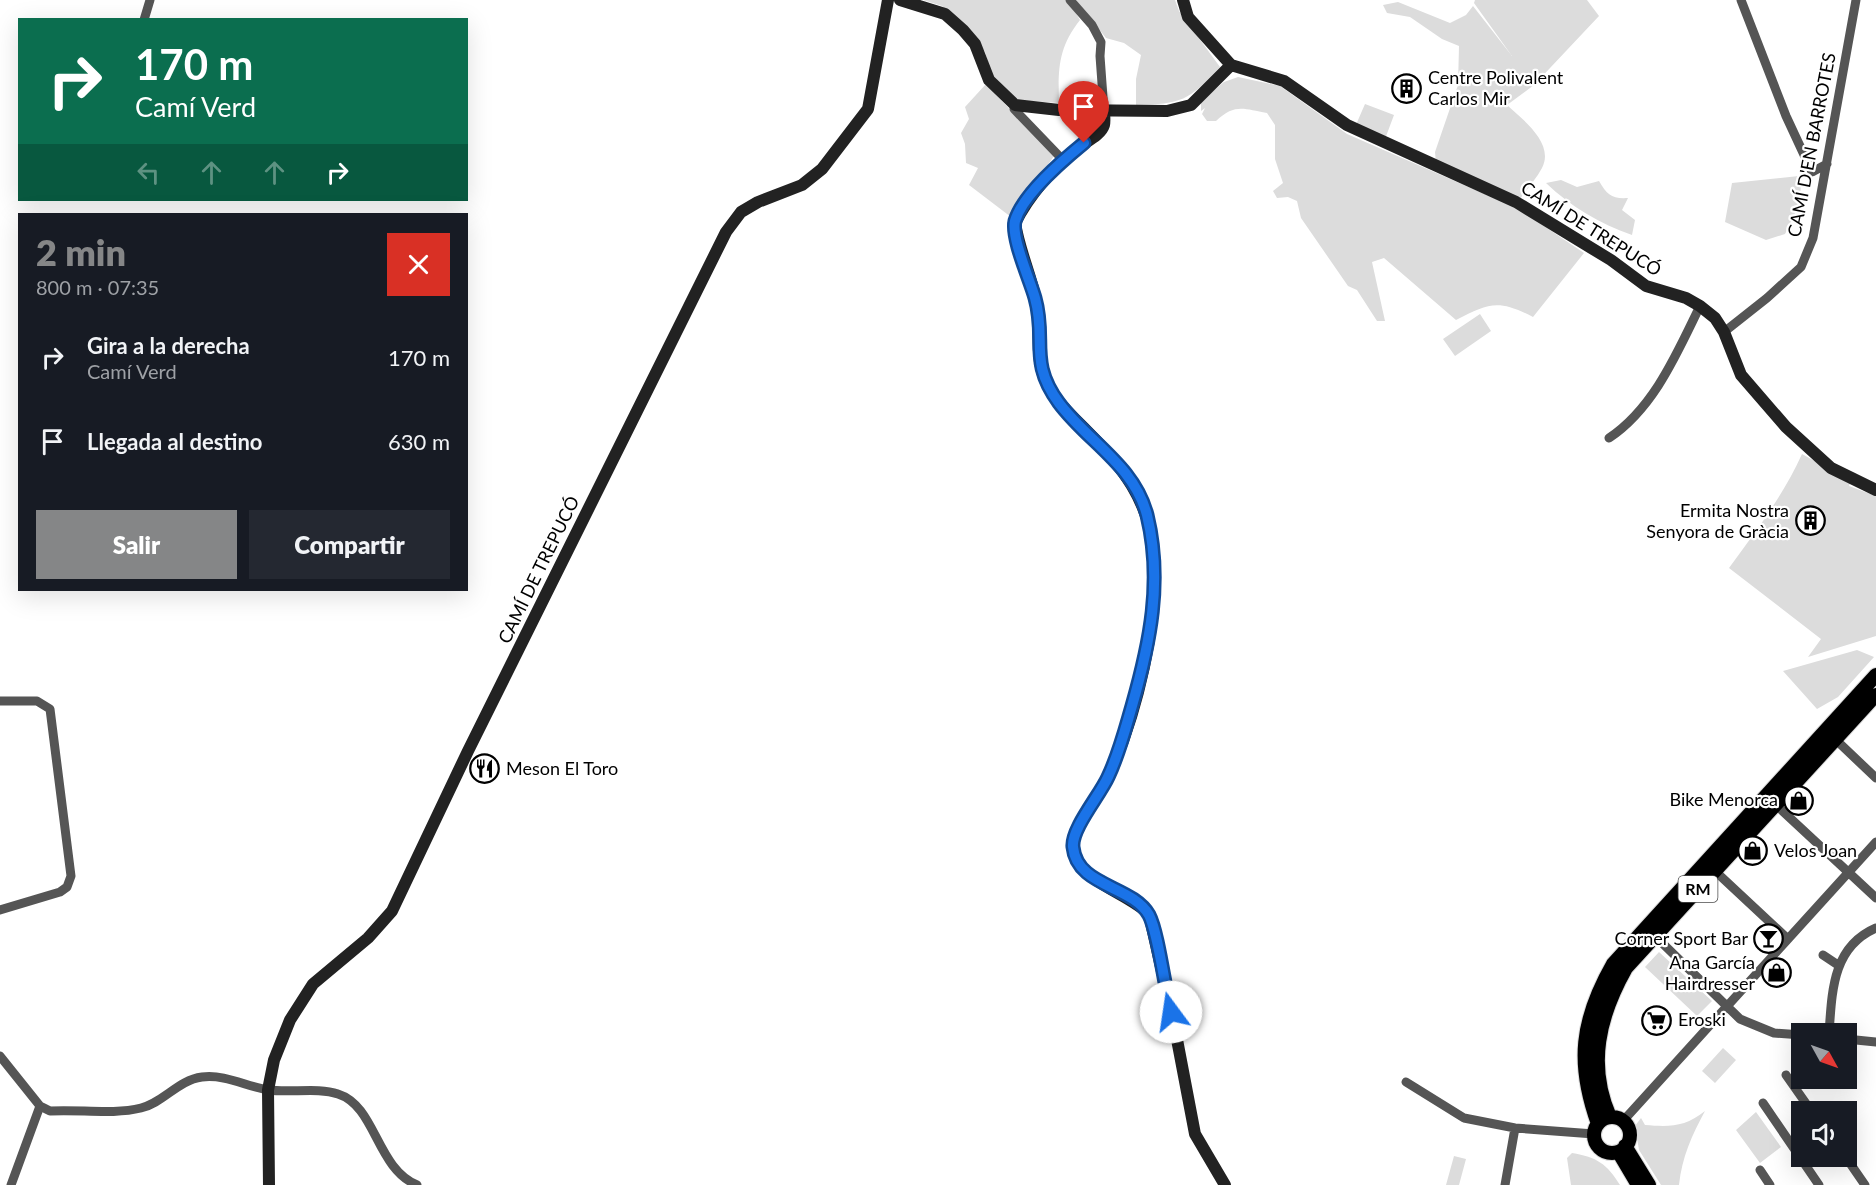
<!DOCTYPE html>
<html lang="es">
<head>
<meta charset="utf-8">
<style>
	:root { --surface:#171b24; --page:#242831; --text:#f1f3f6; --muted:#9ea1a6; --accent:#858687 }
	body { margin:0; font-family:Lato,sans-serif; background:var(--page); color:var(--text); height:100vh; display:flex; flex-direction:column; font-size:22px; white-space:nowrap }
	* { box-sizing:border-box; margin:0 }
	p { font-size:20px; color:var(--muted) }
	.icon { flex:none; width:33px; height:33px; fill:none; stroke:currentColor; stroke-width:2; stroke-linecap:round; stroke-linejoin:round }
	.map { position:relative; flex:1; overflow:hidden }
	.drawer { position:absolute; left:18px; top:213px; width:450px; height:378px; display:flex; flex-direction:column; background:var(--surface); border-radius:0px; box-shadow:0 6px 24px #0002 }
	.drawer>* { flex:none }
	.hud { position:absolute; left:18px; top:18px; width:450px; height:183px; border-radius:0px; box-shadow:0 6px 24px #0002; background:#0b6e4f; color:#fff; overflow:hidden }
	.needle { width:39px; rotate:130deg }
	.controls { position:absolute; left:1791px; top:1023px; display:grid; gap:12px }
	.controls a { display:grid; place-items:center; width:66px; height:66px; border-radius:0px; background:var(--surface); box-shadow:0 6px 24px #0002; font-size:30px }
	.pin { position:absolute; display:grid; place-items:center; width:51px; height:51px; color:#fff; margin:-62px -26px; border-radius:50% 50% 50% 0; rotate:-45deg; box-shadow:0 0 6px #0007 }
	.pin .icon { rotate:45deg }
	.me { position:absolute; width:66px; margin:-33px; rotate:346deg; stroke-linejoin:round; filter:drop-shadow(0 0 4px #0008) }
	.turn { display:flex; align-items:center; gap:21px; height:126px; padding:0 18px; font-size:27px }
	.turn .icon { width:78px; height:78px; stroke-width:2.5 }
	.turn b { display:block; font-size:42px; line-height:51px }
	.lanes { display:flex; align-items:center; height:57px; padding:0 18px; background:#0003; justify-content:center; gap:30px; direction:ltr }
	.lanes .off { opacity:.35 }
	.round { display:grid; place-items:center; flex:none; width:63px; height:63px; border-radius:0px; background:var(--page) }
	.head { display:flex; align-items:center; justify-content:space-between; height:102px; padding:0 18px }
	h1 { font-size:36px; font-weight:800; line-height:45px; color:var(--accent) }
	.action { display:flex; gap:12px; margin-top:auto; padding:12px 18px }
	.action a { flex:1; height:69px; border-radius:0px; background:var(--accent); color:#fff; font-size:24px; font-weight:800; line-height:69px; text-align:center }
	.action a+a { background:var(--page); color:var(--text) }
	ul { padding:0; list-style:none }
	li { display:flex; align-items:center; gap:18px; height:84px; padding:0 18px }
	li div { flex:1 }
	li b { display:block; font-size:22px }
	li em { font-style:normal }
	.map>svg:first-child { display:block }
	.green { fill:#dcdcdc }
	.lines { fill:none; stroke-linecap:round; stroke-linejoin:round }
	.primary-casing { stroke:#dbdbdb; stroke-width:16 }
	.street { stroke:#555; stroke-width:9 }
	.secondary { stroke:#222; stroke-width:12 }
	.primary { stroke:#000; stroke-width:14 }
	.route-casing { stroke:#114b97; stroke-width:15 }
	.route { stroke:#1a73e8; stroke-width:10 }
	.labels { text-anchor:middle; stroke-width:4.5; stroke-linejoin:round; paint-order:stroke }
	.shield { fill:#fff; stroke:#4c4c4c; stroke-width:1.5 }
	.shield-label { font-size:16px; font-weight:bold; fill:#000 }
	.poi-label { font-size:18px; fill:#000; stroke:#fff; text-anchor:start }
	.street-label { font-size:18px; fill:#000; stroke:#fff }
</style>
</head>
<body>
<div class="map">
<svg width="1876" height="1185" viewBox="0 0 1876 1185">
	<rect width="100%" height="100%" fill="#fff"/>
	<path class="green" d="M 923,0 L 1068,0 L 1080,20 C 1058,48 1058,69 1059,103 L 1016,100 L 992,75 L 985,52 L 970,30 L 942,6 Z
		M 1076,0 L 1175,0 L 1179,11 L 1220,67 C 1188,101 1182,104 1136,105 L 1136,79 L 1141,55 L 1124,43 L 1106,38 Z
		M 1475,0 L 1587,0 L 1599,16 L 1534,85 L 1507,105 C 1522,119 1555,143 1542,168 C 1536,179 1527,189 1520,199 L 1436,163 L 1435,152 L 1458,85 L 1459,46 L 1442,39 L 1410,17 L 1387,13 L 1383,5 L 1398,2 L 1450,23 L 1466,15 L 1473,6 L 1512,56 L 1474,3 Z
		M 1238,77 L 1280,86 L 1347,134 L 1519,209 L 1584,253 L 1533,317 C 1498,299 1489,303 1456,320 L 1384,258 L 1372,262 L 1385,321 L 1377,321 L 1357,290 L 1348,286 L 1301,218 L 1297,201 L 1288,197 L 1277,198 L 1273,191 L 1283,183 L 1275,159 L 1275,125 L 1267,113 C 1244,109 1235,103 1216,121 L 1207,121 L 1202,114 L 1205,108 L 1201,111 L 1201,101 L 1224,82 Z
		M 986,84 L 1054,156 L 1011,217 L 969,185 L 978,168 L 966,163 L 965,144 L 961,133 L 969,119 L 965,107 Z
		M 1365,104 L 1394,115 L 1385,139 L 1355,127 Z
		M 1799,176 C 1805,195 1794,217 1785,234 L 1766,240 L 1725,222 L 1732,183 Z
		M 1561,180 L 1577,187 L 1599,181 C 1607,195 1612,199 1628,198 L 1622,210 L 1635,220 L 1632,235 C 1600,224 1570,206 1546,183 Z
		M 1480,314 L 1491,331 L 1455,356 L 1443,339 Z
		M 1802,454 L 1851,481 L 1849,486 L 1876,496 L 1876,636 L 1808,657 L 1821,639 L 1729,568 C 1756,531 1783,496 1802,454 Z
		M 1857,650 L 1874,657 L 1838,697 L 1817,709 L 1783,671 Z
		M 1659,952 L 1712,1001 L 1697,1016 L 1645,967 Z
		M 1723,1048 L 1736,1060 L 1715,1083 L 1702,1071 Z
		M 1705,1111 C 1692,1135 1682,1157 1679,1185 L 1661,1185 L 1639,1150 L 1635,1126 L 1641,1118 L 1645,1125 C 1670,1127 1685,1127 1705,1111 Z
		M 1756,1112 L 1781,1147 L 1760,1163 L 1736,1130 Z
		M 1572,1153 C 1597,1157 1607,1164 1620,1185 L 1571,1185 L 1567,1158 Z
		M 1454,1156 L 1466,1159 L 1459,1185 L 1446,1185 Z"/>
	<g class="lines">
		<defs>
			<path id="primary" d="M 1610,1117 C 1587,1065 1599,1016 1626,968 L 1876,695
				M1594 1135a18 18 0 1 1 36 0a18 18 0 1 1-36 0Z
				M 1598,1124 C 1576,1063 1581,1020 1613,964 L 1876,675
				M 1625,1146 L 1649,1185
				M 1619,1153 L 1638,1185"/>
		</defs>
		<use href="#primary" class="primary-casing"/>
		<path class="street" d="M 1070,0 L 1092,25 L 1101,42 L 1100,56 L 1104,111
			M 1741,0 L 1786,116 L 1812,172 L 1827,164
			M 144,20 L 150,0
			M 1015,105 L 1014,109 L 1063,160
			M 1724,332 L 1767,298 L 1801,267 L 1813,238 L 1856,0
			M 1609,438 C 1654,408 1677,353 1700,306
			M 0,701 L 37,701 L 50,709 L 71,876 L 67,887 L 60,892 L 0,910
			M 1835,739 L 1876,778
			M 1775,804 L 1876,898
			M 1715,871 L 1788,939
			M 1655,936 L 1740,1019 L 1774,1033 L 1802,1035
			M 1823,955 L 1838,965
			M 1829,1034 C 1832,992 1832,947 1876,928
			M 1846,1039 L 1876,1042
			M 0,1056 L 40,1106 L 50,1111 C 79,1109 113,1115 141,1108 C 163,1103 178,1080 202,1077 C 226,1074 247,1087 269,1090 C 291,1093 318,1087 338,1094 C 376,1106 376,1168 417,1185
			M 1786,1075 L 1812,1112
			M 1406,1082 L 1464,1118 L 1515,1128 L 1594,1134
			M 1763,1103 L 1819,1185
			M 1623,1121 L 1876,842
			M 1845,1156 L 1865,1185
			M 1760,1170 L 1770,1185
			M 11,1185 L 40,1106
			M 1505,1185 L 1515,1128"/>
		<path class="secondary" d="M 900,0 L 945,14 L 963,30 L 975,44 L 989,80 L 1015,105 L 1059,110 L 1167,111 L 1191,105 L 1231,65
			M 1183,0 L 1188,17 L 1231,65 L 1284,81 L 1347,125 L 1516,202 L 1611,260 L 1646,286 L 1686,298 L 1700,306 L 1715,318 L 1724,332 L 1741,375 L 1786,427 L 1831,468 L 1876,490
			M 1104,111 C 1104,115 1105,122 1104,125 C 1101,135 1087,141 1079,147 C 1053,168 1031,192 1015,223 C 1019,250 1031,274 1036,301 C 1042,329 1033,360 1048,386 C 1058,403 1072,416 1086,430 C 1122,466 1150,502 1154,554 C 1159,622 1137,714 1109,775 C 1099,797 1066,833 1075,856 C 1085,883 1129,894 1149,914 L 1175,1029 L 1195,1134 L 1225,1185
			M 269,1185 L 268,1090 L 274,1060 L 290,1020 L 313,984 L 368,938 L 392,911 L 468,751 L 726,232 L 741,212 L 758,202 L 802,185 L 822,169 L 868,109 L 888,0"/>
		<use href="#primary" class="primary"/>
	</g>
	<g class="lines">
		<defs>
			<path id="route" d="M 1084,143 C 1062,161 1023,194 1015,221 C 1011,238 1030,280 1035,298 C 1047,340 1028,361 1059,403 C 1088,442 1134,465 1147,515 C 1163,581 1150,643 1132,706 C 1125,730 1119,754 1108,777 C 1100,795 1071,829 1073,847 C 1077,887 1132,885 1149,915 C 1158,932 1165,989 1171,1012"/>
		</defs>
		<use href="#route" class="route-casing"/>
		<use href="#route" class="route"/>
	</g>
	<defs>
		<symbol id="building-ring" viewBox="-11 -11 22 22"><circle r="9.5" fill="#fff" stroke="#000" stroke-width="1.5"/><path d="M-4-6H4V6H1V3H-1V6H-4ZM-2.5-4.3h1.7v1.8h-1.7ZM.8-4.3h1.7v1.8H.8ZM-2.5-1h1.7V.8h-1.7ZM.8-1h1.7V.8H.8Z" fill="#000"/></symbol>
		<symbol id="restaurant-ring" viewBox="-11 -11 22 22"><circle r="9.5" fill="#fff" stroke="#000" stroke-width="1.5"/><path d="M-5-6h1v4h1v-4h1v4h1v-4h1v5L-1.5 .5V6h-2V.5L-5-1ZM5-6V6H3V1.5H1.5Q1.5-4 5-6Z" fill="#000"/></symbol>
		<symbol id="shop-ring" viewBox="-11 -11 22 22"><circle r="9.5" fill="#fff" stroke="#000" stroke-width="1.5"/><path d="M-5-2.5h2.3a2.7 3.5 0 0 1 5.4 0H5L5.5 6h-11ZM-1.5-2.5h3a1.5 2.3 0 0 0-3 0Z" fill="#000"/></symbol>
		<symbol id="bar-ring" viewBox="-11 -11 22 22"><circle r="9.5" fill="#fff" stroke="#000" stroke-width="1.5"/><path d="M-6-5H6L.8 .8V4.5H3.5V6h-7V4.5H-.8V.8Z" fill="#000"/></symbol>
		<symbol id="supermarket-ring" viewBox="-11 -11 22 22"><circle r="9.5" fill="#fff" stroke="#000" stroke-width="1.5"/><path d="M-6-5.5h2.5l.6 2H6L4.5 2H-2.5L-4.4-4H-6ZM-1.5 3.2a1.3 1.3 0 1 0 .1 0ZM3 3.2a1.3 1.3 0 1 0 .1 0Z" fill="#000"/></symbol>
	</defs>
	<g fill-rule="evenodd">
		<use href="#building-ring" x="1390" y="72" width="33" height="33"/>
		<use href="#building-ring" x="1794" y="504" width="33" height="33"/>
		<use href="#restaurant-ring" x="468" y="752" width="33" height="33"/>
		<use href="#shop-ring" x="1782" y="784" width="33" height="33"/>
		<use href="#shop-ring" x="1736" y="834" width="33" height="33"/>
		<use href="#bar-ring" x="1752" y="922" width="33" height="33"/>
		<use href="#shop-ring" x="1760" y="956" width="33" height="33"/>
		<use href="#supermarket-ring" x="1640" y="1004" width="33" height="33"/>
	</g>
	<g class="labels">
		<rect class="shield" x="1678.5" y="876" width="39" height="26" rx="4.5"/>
		<g class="shield-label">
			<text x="1698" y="895">RM</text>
		</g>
		<g class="poi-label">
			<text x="1428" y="84">Centre Polivalent<tspan x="1428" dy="21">Carlos Mir</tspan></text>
			<text x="1789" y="517" text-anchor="end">Ermita Nostra<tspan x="1789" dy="21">Senyora de Gràcia</tspan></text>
			<text x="506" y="775">Meson El Toro</text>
			<text x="1778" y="806" text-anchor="end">Bike Menorca</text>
			<text x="1774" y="857">Velos Joan</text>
			<text x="1748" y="945" text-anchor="end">Corner Sport Bar</text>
			<text x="1755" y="969" text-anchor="end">Ana García<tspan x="1755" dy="21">Hairdresser</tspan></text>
			<text x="1678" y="1026">Eroski</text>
		</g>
		<g class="street-label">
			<text transform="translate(1812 145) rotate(-79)" y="6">CAMÍ D'EN BARROTES</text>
			<text transform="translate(1591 229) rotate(32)" y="6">CAMÍ DE TREPUCÓ</text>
			<text transform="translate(539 570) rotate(-64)" y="6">CAMÍ DE TREPUCÓ</text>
		</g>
	</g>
</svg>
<div class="controls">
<a><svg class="needle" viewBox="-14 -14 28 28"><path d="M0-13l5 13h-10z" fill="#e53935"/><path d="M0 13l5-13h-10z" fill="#9ea1a6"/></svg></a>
<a><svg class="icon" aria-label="sound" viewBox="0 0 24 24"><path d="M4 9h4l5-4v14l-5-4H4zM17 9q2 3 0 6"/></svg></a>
</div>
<div class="pin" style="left:1084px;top:143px;background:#d93025"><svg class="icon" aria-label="arrive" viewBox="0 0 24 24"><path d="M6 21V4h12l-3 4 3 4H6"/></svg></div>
<svg class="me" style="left:1171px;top:1012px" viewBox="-20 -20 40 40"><circle r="19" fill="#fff"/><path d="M0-13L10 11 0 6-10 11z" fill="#1a73e8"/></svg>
<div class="hud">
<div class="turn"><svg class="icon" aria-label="right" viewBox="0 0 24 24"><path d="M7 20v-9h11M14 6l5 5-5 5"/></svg><div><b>170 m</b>Camí Verd</div></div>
<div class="lanes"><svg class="icon off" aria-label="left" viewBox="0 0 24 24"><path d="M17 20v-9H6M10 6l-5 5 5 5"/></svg><svg class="icon off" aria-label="ahead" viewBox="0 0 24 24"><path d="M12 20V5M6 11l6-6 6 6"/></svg><svg class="icon off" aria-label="ahead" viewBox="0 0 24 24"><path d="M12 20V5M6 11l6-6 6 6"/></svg><svg class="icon" aria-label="right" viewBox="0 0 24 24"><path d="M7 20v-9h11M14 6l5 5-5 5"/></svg></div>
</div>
<section class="drawer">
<div class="head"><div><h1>2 min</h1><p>800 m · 07:35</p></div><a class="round" style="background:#d93025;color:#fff"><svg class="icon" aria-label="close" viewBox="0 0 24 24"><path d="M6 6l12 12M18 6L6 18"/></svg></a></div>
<ul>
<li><svg class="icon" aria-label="right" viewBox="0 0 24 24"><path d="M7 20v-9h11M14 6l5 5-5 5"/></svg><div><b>Gira a la derecha</b><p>Camí Verd</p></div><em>170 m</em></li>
<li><svg class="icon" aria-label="arrive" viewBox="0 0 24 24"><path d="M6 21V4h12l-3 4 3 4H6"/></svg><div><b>Llegada al destino</b></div><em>630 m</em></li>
</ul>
<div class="action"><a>Salir</a><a>Compartir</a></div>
</section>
</div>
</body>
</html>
